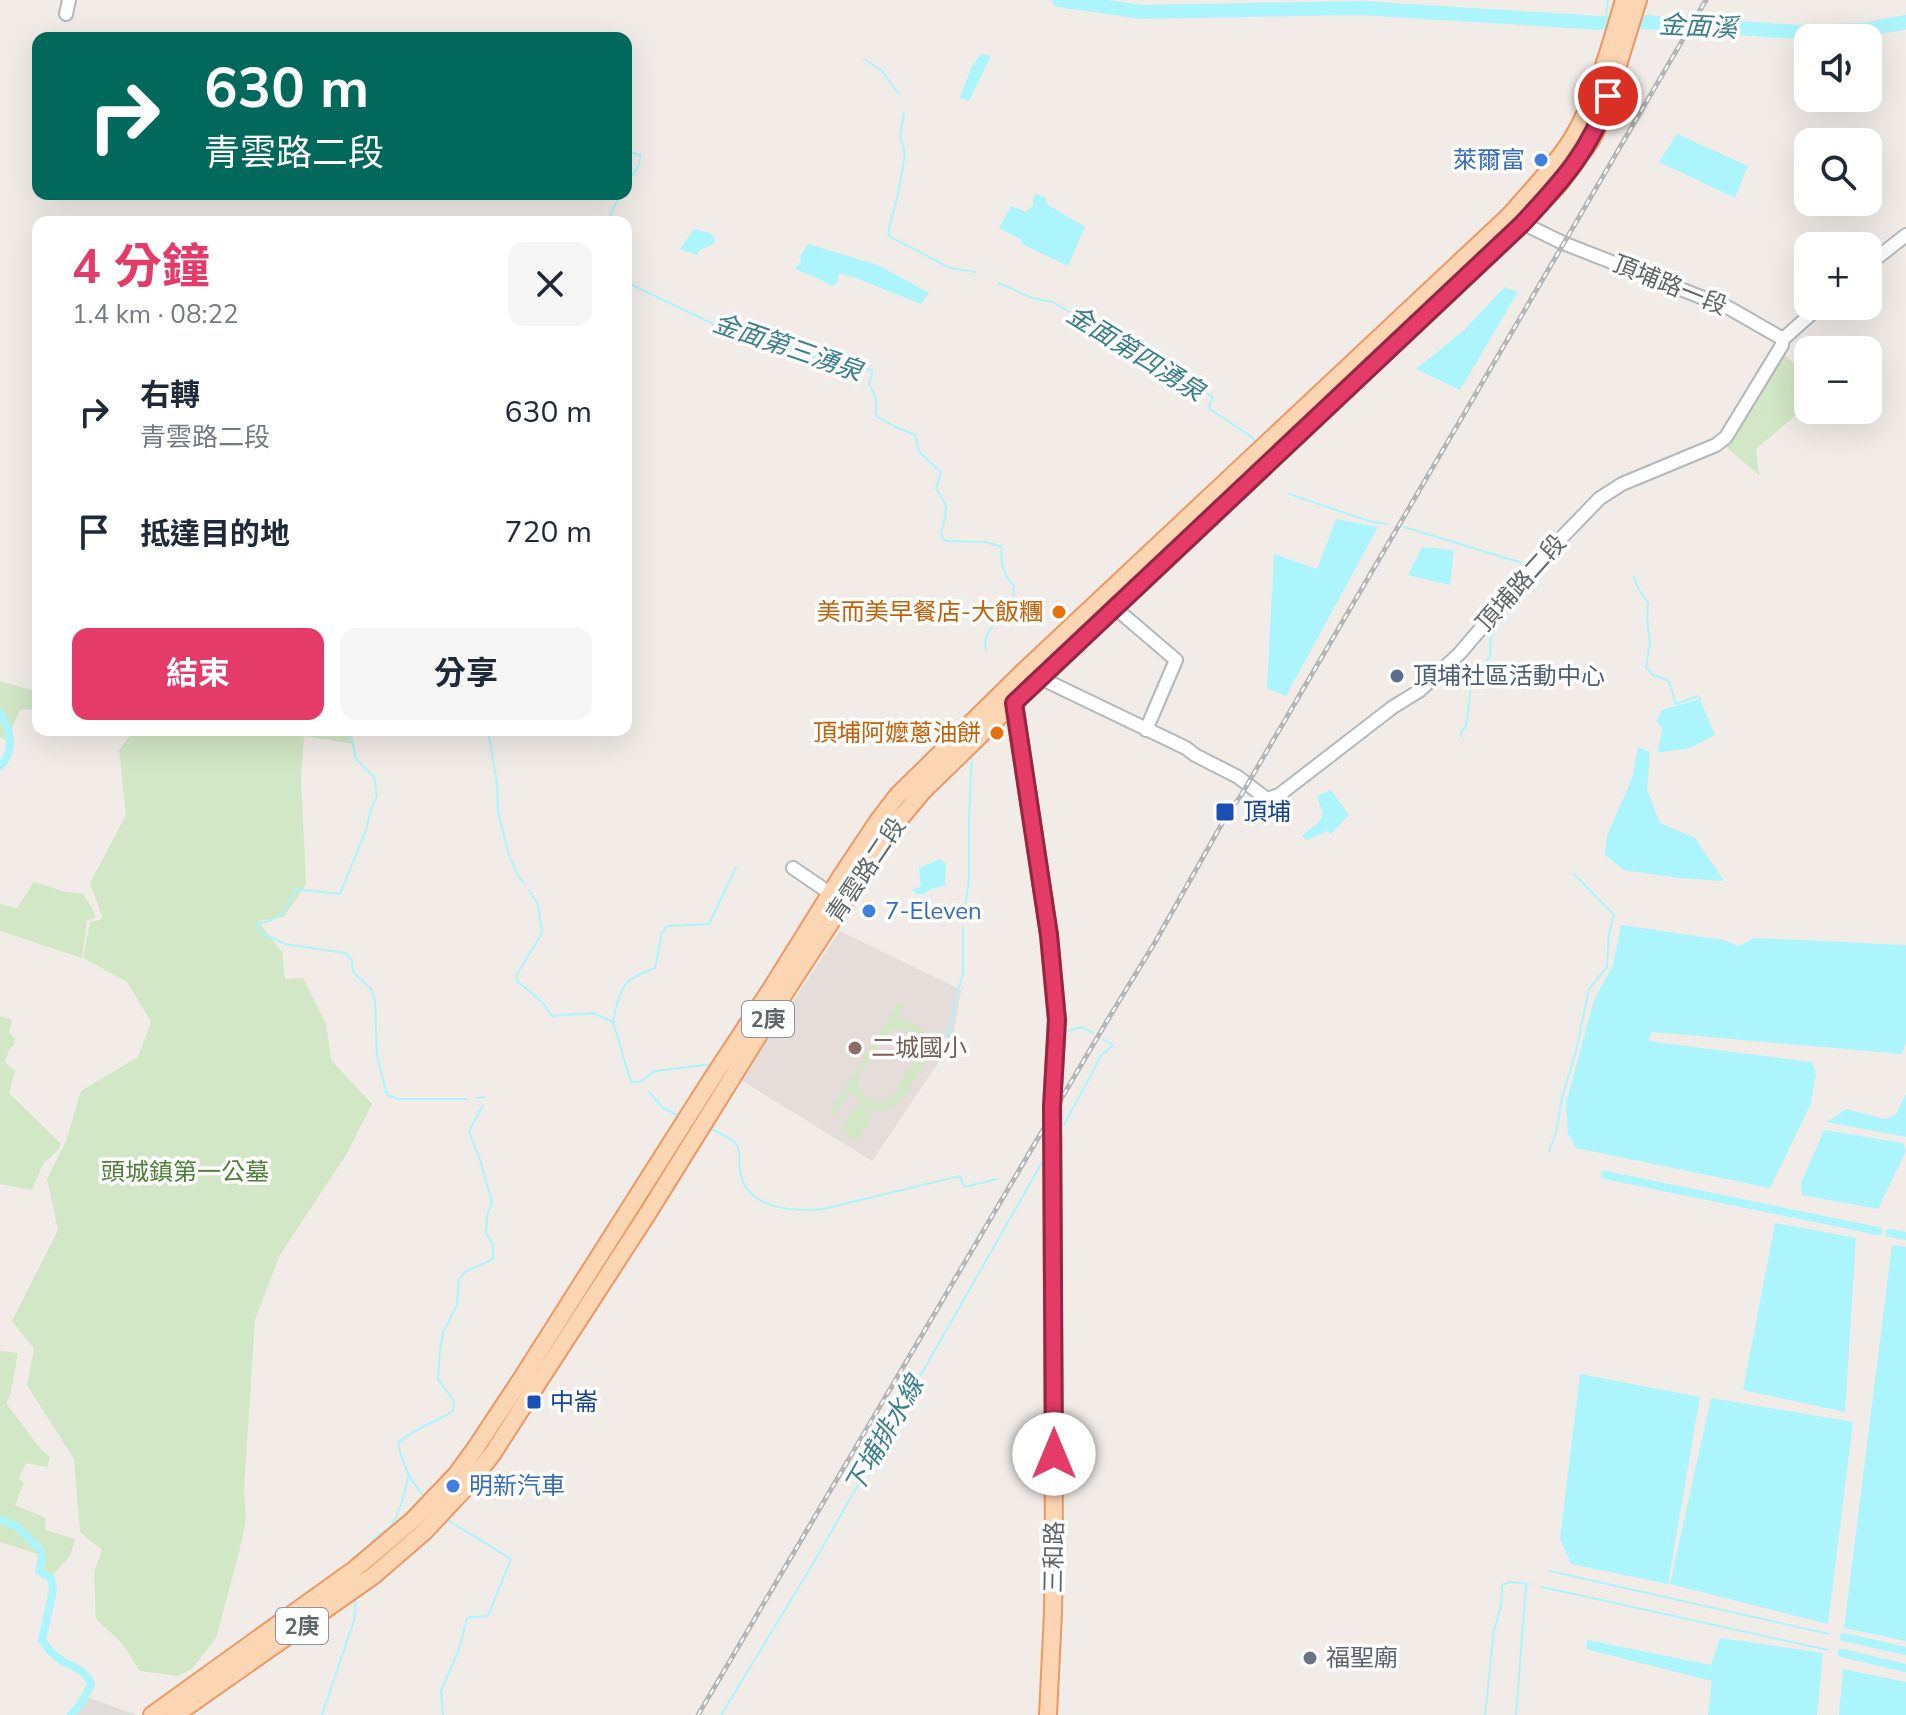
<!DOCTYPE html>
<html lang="zh-TW">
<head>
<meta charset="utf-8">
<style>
	:root { --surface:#fff; --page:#f6f6f7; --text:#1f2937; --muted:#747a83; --accent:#e43b69 }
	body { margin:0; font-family:"Nunito Sans","Noto Sans TC",sans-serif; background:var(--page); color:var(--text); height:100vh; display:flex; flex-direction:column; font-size:30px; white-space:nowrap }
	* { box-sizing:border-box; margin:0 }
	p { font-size:26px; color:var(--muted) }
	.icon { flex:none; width:44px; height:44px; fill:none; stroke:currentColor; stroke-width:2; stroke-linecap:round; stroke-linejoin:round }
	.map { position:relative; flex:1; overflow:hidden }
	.side { position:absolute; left:32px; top:216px; width:600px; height:520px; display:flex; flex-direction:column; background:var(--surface); border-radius:16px; box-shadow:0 8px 32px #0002 }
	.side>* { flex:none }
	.banner { position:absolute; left:32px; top:32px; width:600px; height:168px; border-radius:16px; box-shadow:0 8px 32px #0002; background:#00695c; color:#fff; overflow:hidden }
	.controls { position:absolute; left:1794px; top:24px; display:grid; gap:16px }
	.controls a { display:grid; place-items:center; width:88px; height:88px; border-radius:16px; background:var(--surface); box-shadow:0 8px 32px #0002; font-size:40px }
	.pin { position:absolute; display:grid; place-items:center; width:68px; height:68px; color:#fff; margin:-34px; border:4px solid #fff; border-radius:50%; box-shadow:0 2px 8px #0007 }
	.me { position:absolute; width:88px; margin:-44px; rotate:0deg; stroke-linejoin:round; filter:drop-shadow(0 0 6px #0008) }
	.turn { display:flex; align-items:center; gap:28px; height:168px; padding:0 40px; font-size:36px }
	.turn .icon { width:104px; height:104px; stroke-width:2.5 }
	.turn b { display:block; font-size:56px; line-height:68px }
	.round { display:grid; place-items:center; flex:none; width:84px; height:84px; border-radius:16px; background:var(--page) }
	.summary { display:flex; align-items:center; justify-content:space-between; height:136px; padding:0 40px }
	h1 { font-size:48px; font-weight:700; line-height:60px; color:var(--accent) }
	.cta { display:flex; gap:16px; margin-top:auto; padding:16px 40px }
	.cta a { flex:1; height:92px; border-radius:16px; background:var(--accent); color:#fff; font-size:32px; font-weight:700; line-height:92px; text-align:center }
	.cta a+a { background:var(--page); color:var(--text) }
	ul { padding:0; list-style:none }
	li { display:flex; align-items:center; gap:24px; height:120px; padding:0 40px }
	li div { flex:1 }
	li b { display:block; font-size:30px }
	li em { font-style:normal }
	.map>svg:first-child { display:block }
	.industrial { fill:#e0dcda }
	.education { fill:#e4ddd9 }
	.green { fill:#d2e7c6; fill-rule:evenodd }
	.water { fill:#adf5fc }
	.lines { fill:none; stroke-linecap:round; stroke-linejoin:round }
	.stream { stroke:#adf5fc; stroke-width:2 }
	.canal { stroke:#adf5fc; stroke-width:8 }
	.river { stroke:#adf5fc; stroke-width:14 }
	.minor-casing { stroke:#b3b8ba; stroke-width:16 }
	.major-casing { stroke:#ed9765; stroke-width:20 }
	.minor { stroke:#fff; stroke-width:12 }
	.major { stroke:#fcd6b2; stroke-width:16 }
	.rail-casing { stroke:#b4b5b6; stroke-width:5 }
	.rail { stroke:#fff; stroke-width:2; stroke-dasharray:6; stroke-linecap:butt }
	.route-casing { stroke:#942644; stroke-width:20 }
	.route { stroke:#e43b69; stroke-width:14 }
	.shop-dot { fill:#3f7fe0; stroke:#fff; stroke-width:3 }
	.food-dot { fill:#e8710a; stroke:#fff; stroke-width:3 }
	.service-dot { fill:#5c6f8a; stroke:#fff; stroke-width:3 }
	.transit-dot { fill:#1a4fb4; stroke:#fff; stroke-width:3 }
	.education-dot { fill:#8d6e63; stroke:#fff; stroke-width:3 }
	.worship-dot { fill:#6b7280; stroke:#fff; stroke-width:3 }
	.labels { text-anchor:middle; stroke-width:7; stroke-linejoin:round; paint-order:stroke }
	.shield { fill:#fff; stroke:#8f9495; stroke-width:2 }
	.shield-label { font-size:22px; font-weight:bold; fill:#5f6668 }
	.shop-label { font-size:24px; fill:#366cbe; stroke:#fff; text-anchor:start }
	.street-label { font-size:24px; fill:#5f6668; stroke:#fff }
	.food-label { font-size:24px; fill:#c56008; stroke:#fff; text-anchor:end }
	.service-label { font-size:24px; fill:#4e5e75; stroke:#fff; text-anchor:start }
	.transit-label { font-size:24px; fill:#164399; stroke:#fff; text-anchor:start }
	.education-label { font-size:24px; fill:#785e54; stroke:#fff; text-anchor:start }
	.park-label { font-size:24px; fill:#4c7f37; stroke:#fff }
	.worship-label { font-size:24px; fill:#5b616d; stroke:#fff; text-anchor:start }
	.water-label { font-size:26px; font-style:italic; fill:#3c7f8c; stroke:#fff }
</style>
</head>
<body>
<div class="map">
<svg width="1906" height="1715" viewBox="0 0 1906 1715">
	<rect width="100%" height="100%" fill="#f1ece8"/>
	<path class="industrial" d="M 87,1697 L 137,1715 L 74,1715 Z"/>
	<path class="education" d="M 840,931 L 961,990 L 952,1042 L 872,1161 L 741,1080 Z"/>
	<path class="green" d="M 1784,355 L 1808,374 L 1808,405 L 1756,449 L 1759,475 L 1725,446 Z
		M 0,681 L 38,692 L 38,713 L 29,709 L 20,710 L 6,740 L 0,737 Z
		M 134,730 L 350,730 L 354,744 L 304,736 L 301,777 L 306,884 L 284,917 L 258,921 L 282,952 L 285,979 L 303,978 L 326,1024 L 331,1060 L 372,1104 L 346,1155 L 280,1255 L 255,1319 L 244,1489 L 246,1520 L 239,1553 L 216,1638 L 192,1669 L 178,1676 L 140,1671 L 122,1643 L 96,1619 L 94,1572 L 102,1550 L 80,1532 L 74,1459 L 27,1385 L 34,1349 L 12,1321 L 58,1230 L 47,1179 L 66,1141 L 81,1091 L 138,1057 L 151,1022 L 127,982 L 83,958 L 90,922 L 103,919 L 90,883 L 126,815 L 119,750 Z
		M 34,882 L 62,891 L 83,894 L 91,906 L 96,918 L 87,920 L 82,958 L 0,931 L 0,904 L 17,908 Z
		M 899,1003 L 905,1006 L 896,1019 C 921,1021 927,1032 929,1055 L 901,1100 L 893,1107 L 874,1111 C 863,1106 857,1100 852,1090 L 834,1116 L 830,1112 ZM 902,1028 C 914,1031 920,1039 919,1051 L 892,1098 C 875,1107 853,1095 860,1075 C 863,1068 885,1036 890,1032 C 895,1029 897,1029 902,1028 Z
		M 0,1016 L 12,1020 L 9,1032 L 15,1038 L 14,1045 L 9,1049 L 5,1062 L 15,1071 L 9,1093 L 61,1144 L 58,1150 L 43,1164 L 32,1190 L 0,1184 Z
		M 857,1104 L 874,1115 L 857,1141 L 840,1131 Z
		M 0,1351 L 18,1353 L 10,1396 L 6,1403 L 40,1448 L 50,1457 L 47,1467 L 26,1463 L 19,1478 L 24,1483 L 15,1505 L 46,1518 L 45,1530 L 75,1539 L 70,1556 L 48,1580 L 40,1572 L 37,1554 L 0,1542 Z"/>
	<path class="water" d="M 981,54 L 991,56 L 969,101 L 960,98 L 971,68 Z
		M 1677,134 L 1748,166 L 1735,198 L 1659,162 Z
		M 1035,194 L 1045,197 L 1048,205 L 1085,227 L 1068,266 L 1026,246 L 1021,243 L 1022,240 L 999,228 L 1011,206 L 1026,212 L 1033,205 L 1033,198 Z
		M 694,229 L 709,233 L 714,236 L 715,243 L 700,250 L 697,255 L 680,249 Z
		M 808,244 L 878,265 L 929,293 L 921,304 L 853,277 L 839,273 L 837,283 L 831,286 C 820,278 807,274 795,269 L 801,261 L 800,256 Z
		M 1505,287 L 1518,292 L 1460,390 L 1416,369 L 1463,331 Z
		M 1336,519 L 1378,527 L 1286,696 L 1267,688 L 1274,554 L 1317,569 Z
		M 1422,547 L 1454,550 L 1450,585 L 1408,575 Z
		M 1700,699 L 1715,735 L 1690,748 L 1657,753 L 1663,728 L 1656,722 L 1662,710 Z
		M 1638,747 L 1650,752 L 1647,789 L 1660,823 L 1695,838 L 1724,881 L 1679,878 L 1624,870 L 1605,855 L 1607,836 L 1632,778 Z
		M 1331,790 L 1349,815 L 1331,834 L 1327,831 L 1307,840 L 1302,836 L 1319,822 L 1323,814 L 1317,796 Z
		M 940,859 L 946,863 L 945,886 L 930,889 L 924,894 L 916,894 L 912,890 L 921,886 L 919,868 Z
		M 1621,925 L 1723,940 L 1739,946 L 1754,938 L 1906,945 L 1906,1042 L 1902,1054 L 1652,1032 L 1648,1041 L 1812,1062 L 1816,1074 L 1810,1106 L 1770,1188 L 1576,1148 L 1568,1134 L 1566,1103 L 1594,1000 L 1613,965 Z
		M 1906,1094 L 1906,1137 L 1827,1122 L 1846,1109 L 1885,1119 L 1896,1114 Z
		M 1824,1130 L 1903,1143 L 1906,1151 L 1878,1209 L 1802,1195 L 1801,1183 Z
		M 1775,1223 L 1856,1238 L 1845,1412 L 1743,1390 Z
		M 1892,1245 L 1906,1247 L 1906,1641 L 1844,1628 Z
		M 1580,1374 L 1700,1397 L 1668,1584 L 1571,1564 L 1560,1539 Z
		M 1711,1398 L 1853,1422 L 1828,1624 L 1670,1584 Z
		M 1720,1638 L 1823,1653 L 1817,1715 L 1708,1715 L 1712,1681 L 1586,1649 L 1587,1640 L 1711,1665 Z
		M 1843,1669 L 1906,1682 L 1906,1715 L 1839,1715 Z"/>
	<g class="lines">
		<path class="stream" d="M 1605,23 L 1608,0
			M 864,59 L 882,71 L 899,94
			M 904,112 L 900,135 L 905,154 L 898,194 L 888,232 L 889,236 L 950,268 L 976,272
			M 626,151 L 640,155 C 642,166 632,175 626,183
			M 607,222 L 620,194
			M 626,282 L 707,321 L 740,334 L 793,347 L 832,365 L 851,366 L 871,370 L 872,374 L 869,384 L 876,398 L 876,413 L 878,417 L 894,426 L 915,435 L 919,452 L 941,472 L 936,489 C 950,508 947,510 941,533 L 943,539 L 947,541 L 986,542 L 1002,547 C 1000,562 1003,575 1014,586 L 1013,604 C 1003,616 980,632 986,650
			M 999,283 L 1032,298 L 1053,302 L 1213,397 L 1209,406 L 1210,409 L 1252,437 L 1256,443
			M 1289,494 L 1372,522 L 1388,524
			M 1404,527 L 1529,565
			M 1634,577 L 1638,588 L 1648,603 L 1647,619 L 1650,643 L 1646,667 L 1653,675 L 1669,681 L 1676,704 L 1698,696 L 1700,699
			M 350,730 L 356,759 L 374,777 L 377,796 L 371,809 L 366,830 L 340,894 L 296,889 C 286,911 281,920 257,924 L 259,932 L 285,944 L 345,953 L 352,960 L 353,972 L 371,989 L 375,1001 L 377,1055 L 387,1095 L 398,1099 L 466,1099
			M 488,730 L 497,784 L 498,811 L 509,855 L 518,876 L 524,883
			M 1461,737 L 1461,732 L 1466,726 L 1472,677 L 1490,657 L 1491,636 L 1503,616
			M 529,890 L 538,905 L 542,933 L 516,976 L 518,982 L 542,1002 L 552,1016 L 593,1013 L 613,1022 L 631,1082 L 640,1082
			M 962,921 L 969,882 L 969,819 L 972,753
			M 613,1021 C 621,987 621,980 655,968 L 662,933 L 667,926 L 709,924 L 736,867
			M 1064,1032 L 1082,1027 L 1093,1033
			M 946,1043 L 957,993 L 963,974 L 963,927
			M 641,1081 L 655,1071 L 713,1064
			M 649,1092 L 663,1108 L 679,1116
			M 478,1098 L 485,1097
			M 1064,1125 L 1101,1056 L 1113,1045 L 1103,1039
			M 711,1129 C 720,1134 732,1137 737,1146 C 742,1154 738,1162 740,1171 C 746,1209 792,1212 823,1209 L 960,1176 L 964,1187 L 998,1179
			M 1549,1151 L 1556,1133 L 1562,1098 L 1576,1051 L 1589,989 L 1607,967 L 1609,933 L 1614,915 L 1574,874
			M 425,1497 C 411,1483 402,1462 398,1443 C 414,1428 435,1423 453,1411 L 454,1401 L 438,1379 L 440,1350 L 443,1333 L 457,1305 L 459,1280 L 465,1272 L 493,1259 L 493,1245 L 486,1233 L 487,1217 L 492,1202 L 480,1160 L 469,1131 L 483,1105
			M 373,1540 C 378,1533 388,1531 392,1524 C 402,1509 404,1491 409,1474
			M 1550,1571 L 1829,1634
			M 1542,1587 L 1828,1650
			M 1841,1637 L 1844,1637
			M 1840,1653 L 1842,1653
			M 322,1715 L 354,1620 L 356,1598
			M 443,1715 L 441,1691 L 458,1652 L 467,1619 L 469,1617 L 488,1616 L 511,1559 L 446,1519
			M 721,1715 L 814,1562 L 1044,1159
			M 1485,1715 L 1494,1630 L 1501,1606 L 1502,1585 L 1511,1582 L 1529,1584
			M 1516,1715 L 1526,1585"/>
		<path class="canal" d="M 0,713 C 10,729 16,751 0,766
			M 1605,1175 L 1878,1231
			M 1890,1233 L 1906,1236
			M 0,1520 L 15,1525 L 40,1549 L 42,1558 L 39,1571 L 51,1578 L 53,1591 L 42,1640 C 47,1648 53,1655 61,1660 C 73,1668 86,1669 91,1685 L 80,1705 L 71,1715
			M 1844,1637 L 1906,1651
			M 1842,1653 L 1906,1668"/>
		<path class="river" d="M 1059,0 L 1142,12 L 1360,8 L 1602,23 L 1644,22 L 1800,32 L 1864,30 L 1906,22"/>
		<defs>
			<path id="minor" d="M 66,14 L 69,0
				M 1516,220 L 1563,243 L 1729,308 L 1783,339
				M 1868,265 L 1906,235
				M 1114,607 L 1176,660 L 1146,730
				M 1034,675 L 1186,748 L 1195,755 L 1238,777 L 1267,799 L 1279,795 L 1393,707 L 1419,691 L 1443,669 L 1460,653 L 1536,564 L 1600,498 L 1622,484 L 1716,445 L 1726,437 L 1782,345 L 1783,339 L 1820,306
				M 793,868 L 831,894"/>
			<path id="major" d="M 1013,697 L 1049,935 L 1057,1020 L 1052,1107 L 1054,1549 L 1053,1613 L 1048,1715
				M 152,1715 L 355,1569 L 413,1520 L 456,1475 L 475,1449 L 522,1378 L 711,1080 L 771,989 L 842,875 L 878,821 L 897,796 L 1024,671 L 1509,216 C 1531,191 1554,167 1572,139 C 1596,100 1611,44 1624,0
				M 175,1715 L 373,1576 L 424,1532 L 468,1485 L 493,1453 L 541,1378 L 648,1213 L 791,983 L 893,827 L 923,791 L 1040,677 L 1507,238 L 1559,184 L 1591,140 L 1601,120 L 1638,0"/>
		</defs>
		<use href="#minor" class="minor-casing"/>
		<use href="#major" class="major-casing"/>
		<use href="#minor" class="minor"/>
		<use href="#major" class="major"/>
		<defs>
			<path id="rail" d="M 698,1715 L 1110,1016 L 1154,944 L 1228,813 L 1240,797 L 1706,0"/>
		</defs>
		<use href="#rail" class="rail-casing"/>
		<use href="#rail" class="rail"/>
	</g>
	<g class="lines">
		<defs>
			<path id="route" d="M 1054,1454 L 1052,1107 L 1057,1020 L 1049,935 L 1014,703 L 1522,224 C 1560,183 1591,151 1608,96"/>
		</defs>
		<use href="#route" class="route-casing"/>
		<use href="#route" class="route"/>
	</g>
	<g class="shop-dot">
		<circle cx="1541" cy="160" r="8"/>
		<circle cx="869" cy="911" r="8"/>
		<circle cx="453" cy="1486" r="8"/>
	</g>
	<g class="food-dot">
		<circle cx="1059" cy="612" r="8"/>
		<circle cx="997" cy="733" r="8"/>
	</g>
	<circle class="service-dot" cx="1397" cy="676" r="8"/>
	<g class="transit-dot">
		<rect x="1215" y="802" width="20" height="20" rx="4"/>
		<rect x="526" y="1394" width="16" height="16" rx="4"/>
	</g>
	<circle class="education-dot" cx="855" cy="1048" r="8"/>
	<circle class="worship-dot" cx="1310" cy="1658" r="8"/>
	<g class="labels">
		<g class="shield">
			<rect x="742" y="1001" width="52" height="36" rx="6"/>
			<rect x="276" y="1608" width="52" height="36" rx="6"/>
		</g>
		<g class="shield-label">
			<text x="768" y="1027">2庚</text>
			<text x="302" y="1634">2庚</text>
		</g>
		<g class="shop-label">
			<text x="1525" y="168" text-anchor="end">萊爾富</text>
			<text x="885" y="919">7-Eleven</text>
			<text x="469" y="1494">明新汽車</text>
		</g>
		<g class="street-label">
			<text transform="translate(1670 285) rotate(22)" y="8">頂埔路一段</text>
			<text transform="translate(1521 583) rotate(-48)" y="8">頂埔路二段</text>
			<text transform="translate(866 870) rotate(-56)" y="8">青雲路二段</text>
			<text transform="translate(1054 1557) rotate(-89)" y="8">三和路</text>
		</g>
		<g class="food-label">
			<text x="1043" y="620">美而美早餐店-大飯糰</text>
			<text x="981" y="741">頂埔阿嬤蔥油餅</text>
		</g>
		<g class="service-label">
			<text x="1413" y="684">頂埔社區活動中心</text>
		</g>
		<g class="transit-label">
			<text x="1243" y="820">頂埔</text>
			<text x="550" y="1410">中崙</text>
		</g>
		<g class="education-label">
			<text x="871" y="1056">二城國小</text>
		</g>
		<g class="park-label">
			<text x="185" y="1180">頭城鎮第一公墓</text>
		</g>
		<g class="worship-label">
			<text x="1326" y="1666">福聖廟</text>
		</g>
		<g class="water-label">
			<text transform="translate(1698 26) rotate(3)" y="9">金面溪</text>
			<text transform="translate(788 347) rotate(19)" y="9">金面第三湧泉</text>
			<text transform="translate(1136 353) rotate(32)" y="9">金面第四湧泉</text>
			<text transform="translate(884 1435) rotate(-60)" y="9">下埔排水線</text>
		</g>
	</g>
</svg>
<div class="controls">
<a><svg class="icon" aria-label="sound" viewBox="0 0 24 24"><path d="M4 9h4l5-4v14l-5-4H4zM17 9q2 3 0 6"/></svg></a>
<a><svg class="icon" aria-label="search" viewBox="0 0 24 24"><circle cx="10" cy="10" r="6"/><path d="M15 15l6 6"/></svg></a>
<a>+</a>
<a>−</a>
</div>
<div class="pin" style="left:1608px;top:96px;background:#d93025"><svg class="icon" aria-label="arrive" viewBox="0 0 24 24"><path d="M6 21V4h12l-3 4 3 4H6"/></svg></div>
<svg class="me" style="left:1054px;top:1454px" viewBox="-20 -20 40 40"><circle r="19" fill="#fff"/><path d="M0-13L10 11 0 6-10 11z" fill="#e43b69"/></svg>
<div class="banner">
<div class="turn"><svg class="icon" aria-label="right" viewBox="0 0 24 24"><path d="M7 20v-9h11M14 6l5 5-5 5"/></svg><div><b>630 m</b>青雲路二段</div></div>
</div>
<section class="side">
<div class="summary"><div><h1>4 分鐘</h1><p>1.4 km · 08:22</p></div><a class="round"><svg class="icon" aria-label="close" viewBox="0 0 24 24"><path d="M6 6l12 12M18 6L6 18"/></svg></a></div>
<ul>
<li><svg class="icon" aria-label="right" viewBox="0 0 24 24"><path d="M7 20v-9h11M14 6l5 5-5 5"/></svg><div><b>右轉</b><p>青雲路二段</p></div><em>630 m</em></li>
<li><svg class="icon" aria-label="arrive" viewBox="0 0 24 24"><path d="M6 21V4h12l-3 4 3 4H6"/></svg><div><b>抵達目的地</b></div><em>720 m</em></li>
</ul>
<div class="cta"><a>結束</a><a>分享</a></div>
</section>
</div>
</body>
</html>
